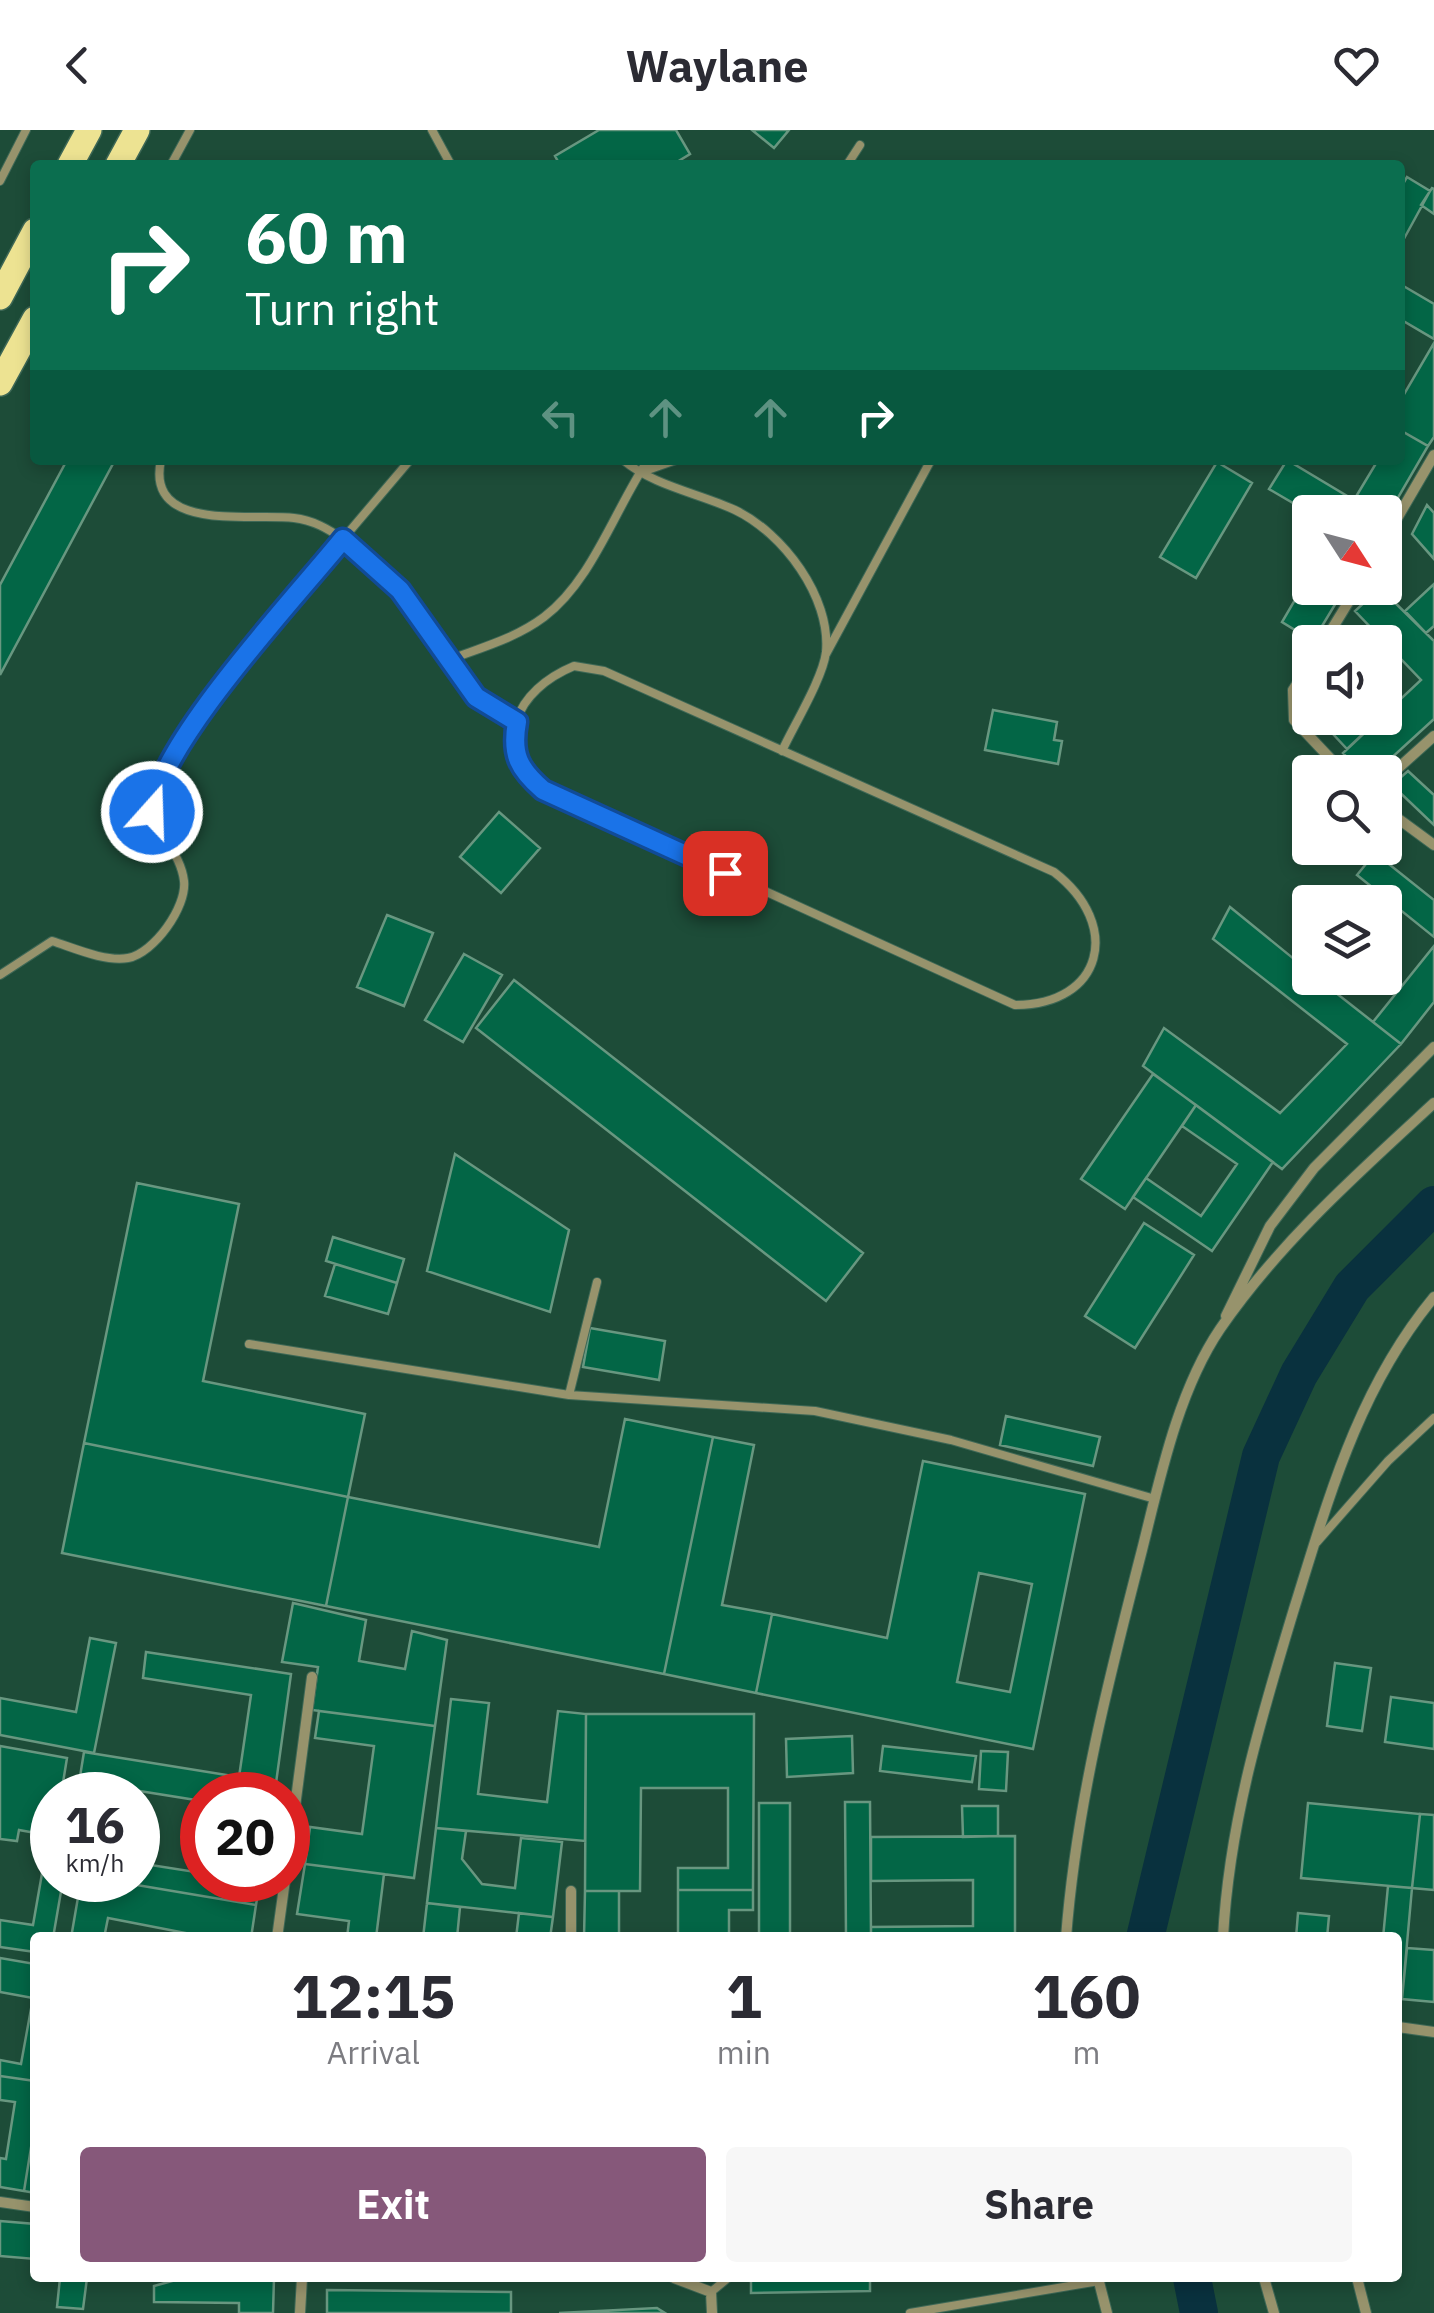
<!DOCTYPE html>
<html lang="en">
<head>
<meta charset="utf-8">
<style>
	:root { --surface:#fff; --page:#f7f7f7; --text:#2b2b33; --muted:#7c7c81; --accent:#86587a }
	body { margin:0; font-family:"IBM Plex Sans",sans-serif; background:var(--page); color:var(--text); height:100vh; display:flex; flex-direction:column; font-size:38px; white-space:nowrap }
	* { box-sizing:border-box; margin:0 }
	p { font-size:32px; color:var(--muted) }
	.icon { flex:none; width:55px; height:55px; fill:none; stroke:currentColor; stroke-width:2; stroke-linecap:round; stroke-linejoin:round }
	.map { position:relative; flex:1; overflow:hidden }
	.details { position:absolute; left:30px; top:1802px; width:1372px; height:350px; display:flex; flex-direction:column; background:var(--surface); border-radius:10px; box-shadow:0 5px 15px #0003 }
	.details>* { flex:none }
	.hud { position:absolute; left:30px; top:30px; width:1375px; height:305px; border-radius:10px; box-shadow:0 5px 15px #0003; background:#0b6e4f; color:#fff; overflow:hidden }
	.needle { width:65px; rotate:126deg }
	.controls { position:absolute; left:1292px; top:365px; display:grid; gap:20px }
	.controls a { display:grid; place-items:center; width:110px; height:110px; border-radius:10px; background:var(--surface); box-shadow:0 5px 15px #0003; font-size:50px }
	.speed { position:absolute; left:30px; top:1642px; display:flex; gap:20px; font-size:50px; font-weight:700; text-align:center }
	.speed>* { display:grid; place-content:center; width:130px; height:130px; border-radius:50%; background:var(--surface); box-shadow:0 5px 15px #0003; line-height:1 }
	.speed small { font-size:25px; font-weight:400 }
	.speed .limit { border:15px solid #d22; background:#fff; color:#111 }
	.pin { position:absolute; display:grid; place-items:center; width:85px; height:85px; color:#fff; margin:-42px; border-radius:20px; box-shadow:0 5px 15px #0006 }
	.me { position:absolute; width:110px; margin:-55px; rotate:20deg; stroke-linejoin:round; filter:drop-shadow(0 0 8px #0008) }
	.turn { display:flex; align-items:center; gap:35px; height:210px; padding:0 50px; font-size:45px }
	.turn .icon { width:130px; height:130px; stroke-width:2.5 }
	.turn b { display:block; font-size:70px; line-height:85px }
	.lanes { display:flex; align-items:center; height:95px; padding:0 50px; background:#0003; justify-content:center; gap:50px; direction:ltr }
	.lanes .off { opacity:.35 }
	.eta { display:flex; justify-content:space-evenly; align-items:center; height:170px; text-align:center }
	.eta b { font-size:60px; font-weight:700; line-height:70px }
	.action { display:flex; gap:20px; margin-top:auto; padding:20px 50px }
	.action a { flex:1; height:115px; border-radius:10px; background:var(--accent); color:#fff; font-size:40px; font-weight:700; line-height:115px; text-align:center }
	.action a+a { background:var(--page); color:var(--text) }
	header { display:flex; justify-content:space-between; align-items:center; height:130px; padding:0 50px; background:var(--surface); font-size:45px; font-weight:700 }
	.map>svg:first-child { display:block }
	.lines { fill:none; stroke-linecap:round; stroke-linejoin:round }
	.canal { stroke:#09313e; stroke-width:38 }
	.building { fill:#036646; stroke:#689780; stroke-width:2.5; fill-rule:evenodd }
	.service-casing { stroke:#3e6856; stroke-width:10 }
	.minor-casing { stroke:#3e6856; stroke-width:12 }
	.primary-casing { stroke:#3e6856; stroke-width:28 }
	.service { stroke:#97936c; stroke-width:8 }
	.minor { stroke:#97936c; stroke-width:10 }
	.primary { stroke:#ede392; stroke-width:25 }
	.route-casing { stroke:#114b97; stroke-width:25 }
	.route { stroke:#1a73e8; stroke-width:18 }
</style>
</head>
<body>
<header><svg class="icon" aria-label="back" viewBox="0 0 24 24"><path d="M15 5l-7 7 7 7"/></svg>Waylane<svg class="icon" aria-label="heart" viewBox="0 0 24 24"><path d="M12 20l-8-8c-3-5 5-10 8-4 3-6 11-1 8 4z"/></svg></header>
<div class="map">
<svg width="1434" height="2183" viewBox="0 0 1434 2183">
	<rect width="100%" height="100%" fill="#1d4c38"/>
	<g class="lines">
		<path class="canal" d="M 1145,1808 L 1261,1326 L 1299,1244 L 1352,1157 L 1434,1075
			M 1192,2148 L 1199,2183"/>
	</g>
	<path class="building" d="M 599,0 L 676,0 L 690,24 L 672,35 L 560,35 L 555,26 Z
		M 752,0 L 789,0 L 774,18 Z
		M 1407,47 L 1430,61 L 1400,116 L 1400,59 Z
		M 1432,58 L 1434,59 L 1434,84 L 1421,75 Z
		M 1400,154 L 1434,174 L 1434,209 L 1400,189 Z
		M 1434,213 L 1434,307 L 1428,316 L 1400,300 L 1400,271 Z
		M 1400,300 L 1428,316 L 1385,390 L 1385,382 L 1310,383 L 1269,359 L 1287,330 L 1354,370 L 1378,330 L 1400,330 Z
		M 67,330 L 115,330 L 0,545 L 0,455 Z
		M 1217,332 L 1252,353 L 1196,448 L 1160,427 Z
		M 1427,375 L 1434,383 L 1434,429 L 1412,404 Z
		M 1310,444 L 1310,458 L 1345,458 L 1313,511 L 1282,492 Z
		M 1434,454 L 1434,496 L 1426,503 L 1405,481 Z
		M 1380,458 L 1434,511 L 1434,589 L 1376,642 L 1361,642 L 1343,623 L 1421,550 L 1355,481 Z
		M 993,580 L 1057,592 L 1054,610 L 1062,611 L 1058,634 L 985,620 Z
		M 1318,588 L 1349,588 L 1364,603 L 1347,619 Z
		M 1408,641 L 1434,665 L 1434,695 L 1392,655 Z
		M 499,682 L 540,718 L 501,763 L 460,727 Z
		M 1375,723 L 1434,770 L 1434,807 L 1357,745 Z
		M 1230,777 L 1310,842 L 1310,848 L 1317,848 L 1401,914 L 1282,1039 L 1143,936 L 1164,898 L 1280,983 L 1347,914 L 1213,809 Z
		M 387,785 L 433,803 L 404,876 L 357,857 Z
		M 1434,816 L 1434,872 L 1401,914 L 1373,892 Z
		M 464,824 L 502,845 L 463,912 L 425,890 Z
		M 514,850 L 863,1123 L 826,1171 L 476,898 Z
		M 1153,944 L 1196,975 L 1125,1079 L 1081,1049 Z
		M 1196,975 L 1273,1032 L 1212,1121 L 1133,1067 L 1146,1048 L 1201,1086 L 1237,1034 L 1182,996 Z
		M 455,1024 L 569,1100 L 550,1182 L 427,1141 Z
		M 137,1053 L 239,1074 L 203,1251 L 365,1284 L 348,1367 L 84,1313 Z
		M 1144,1093 L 1194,1125 L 1135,1218 L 1085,1186 Z
		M 333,1107 L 404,1129 L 397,1153 L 326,1131 Z
		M 335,1134 L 397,1153 L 388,1184 L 325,1166 Z
		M 590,1198 L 665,1211 L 659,1250 L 583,1237 Z
		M 1006,1286 L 1100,1307 L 1093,1336 L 1000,1315 Z
		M 625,1289 L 713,1307 L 664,1544 L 326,1476 L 348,1367 L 599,1417 Z
		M 713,1307 L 754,1315 L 722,1475 L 772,1484 L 756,1563 L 664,1544 Z
		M 84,1313 L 348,1367 L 326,1476 L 62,1423 Z
		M 923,1331 L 1085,1364 L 1033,1619 L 756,1563 L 772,1484 L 887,1508 ZM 979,1443 L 1032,1454 L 1010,1562 L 957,1552 Z
		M 293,1473 L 366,1490 L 359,1531 L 405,1539 L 412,1501 L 447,1510 L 435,1596 L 312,1580 L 318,1537 L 282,1532 Z
		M 90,1508 L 116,1513 L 94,1623 L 0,1605 L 0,1568 L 76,1582 Z
		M 146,1522 L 291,1544 L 276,1653 L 239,1647 L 251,1565 L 143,1548 Z
		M 1335,1533 L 1371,1538 L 1362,1601 L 1327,1596 Z
		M 1391,1567 L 1434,1573 L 1434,1619 L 1385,1612 Z
		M 451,1569 L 489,1573 L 478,1664 L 547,1672 L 558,1581 L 586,1584 L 585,1711 L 436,1698 Z
		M 319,1581 L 435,1596 L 414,1748 L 305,1734 L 310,1697 L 362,1704 L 374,1616 L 315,1608 Z
		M 586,1584 L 754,1584 L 753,1760 L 678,1760 L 678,1738 L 728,1738 L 728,1658 L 641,1658 L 640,1761 L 585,1761 Z
		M 852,1606 L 853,1643 L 787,1647 L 786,1609 Z
		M 0,1616 L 67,1628 L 61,1665 L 52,1665 L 52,1706 L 19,1700 L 17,1711 L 0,1709 Z
		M 883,1616 L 976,1626 L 972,1652 L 880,1641 Z
		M 981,1621 L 1008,1622 L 1006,1661 L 979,1659 Z
		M 84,1622 L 276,1653 L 274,1665 L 202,1665 L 202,1671 L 108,1656 L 107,1665 L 77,1665 Z
		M 845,1672 L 870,1672 L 871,1808 L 846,1808 Z
		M 759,1673 L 790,1673 L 790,1808 L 759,1808 Z
		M 1308,1673 L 1420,1684 L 1412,1758 L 1301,1748 Z
		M 962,1676 L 998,1676 L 998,1706 L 963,1707 Z
		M 1420,1684 L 1434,1685 L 1434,1760 L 1412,1758 Z
		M 436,1698 L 466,1701 L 462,1729 L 482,1754 L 515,1758 L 521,1708 L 562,1712 L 553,1787 L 427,1773 Z
		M 1015,1706 L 1015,1808 L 871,1808 L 871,1797 L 973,1796 L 973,1750 L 871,1751 L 871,1707 Z
		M 47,1715 L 52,1716 L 52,1750 L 63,1750 L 53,1808 L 35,1808 L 35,1822 L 0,1817 L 0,1790 L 33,1795 Z
		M 138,1733 L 202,1743 L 202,1750 L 260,1750 L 256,1775 L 107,1750 L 138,1750 Z
		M 305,1734 L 384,1744 L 376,1808 L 347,1808 L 349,1791 L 297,1784 Z
		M 81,1750 L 107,1750 L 256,1775 L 251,1808 L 211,1808 L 108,1788 L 104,1808 L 71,1808 Z
		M 1388,1756 L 1412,1758 L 1402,1869 L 1398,1868 L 1398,1808 L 1383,1808 Z
		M 678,1760 L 753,1760 L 753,1780 L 729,1780 L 729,1808 L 678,1808 Z
		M 585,1761 L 619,1761 L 619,1808 L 584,1808 Z
		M 427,1773 L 460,1777 L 457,1808 L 423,1808 Z
		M 519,1783 L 553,1787 L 550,1808 L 516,1808 Z
		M 1298,1783 L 1329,1786 L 1327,1808 L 1296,1808 Z
		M 1407,1818 L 1434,1820 L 1434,1872 L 1402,1869 Z
		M 0,1828 L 35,1834 L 35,1951 L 0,1946 L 0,1930 L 21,1934 L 33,1868 L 0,1862 Z
		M 0,1946 L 35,1951 L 35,1993 L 24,2061 L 0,2057 L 0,2028 L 6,2029 L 15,1972 L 0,1970 Z
		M 35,1993 L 35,2063 L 24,2061 Z
		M 0,2091 L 35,2094 L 35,2129 L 0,2126 Z
		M 60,2148 L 87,2148 L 83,2179 L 57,2177 Z
		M 183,2148 L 274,2148 L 273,2183 L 239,2183 L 239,2173 L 154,2172 L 154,2156 Z
		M 751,2148 L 870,2148 L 870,2161 L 751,2163 Z
		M 327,2160 L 511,2162 L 511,2183 L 327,2183 Z
		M 657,2178 L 665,2183 L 559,2183 Z"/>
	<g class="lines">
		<defs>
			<path id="service" d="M 432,0 L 451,35
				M 171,35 L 190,0
				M 847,35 L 860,15
				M 0,51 L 26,0
				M 410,330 L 343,409 L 400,460 L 476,567 L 517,592
				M 623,330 C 654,356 698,363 735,380 C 783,403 831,467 826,522 C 823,548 794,595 782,621
				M 639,343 L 676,330
				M 826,524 L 931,330
				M 451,529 C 483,517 516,508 544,487 C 592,451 615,379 648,330
				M 574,536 L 604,541 L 1054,742 C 1123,795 1103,875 1015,875 L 543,660 C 490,614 516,560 574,536 Z
				M 0,845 L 52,811 C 74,818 105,832 128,828 C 154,823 187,777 184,751 C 181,725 160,706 152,681 C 156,616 298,465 343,409 C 328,399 313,390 294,388 C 252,383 145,403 161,330
				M 249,1214 L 569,1265 L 815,1281 L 951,1310 L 1155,1369
				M 569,1265 L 597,1152
				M 1317,1412 L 1388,1331 L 1434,1288
				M 711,2162 L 728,2148
				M 910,2183 L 1099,2151"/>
			<path id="minor" d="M 1385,409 L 1434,325
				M 1324,512 L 1357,458
				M 1310,534 L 1293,560 L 1294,590 L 1343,642
				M 1385,650 L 1434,606
				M 1385,679 L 1434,715
				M 1226,1186 L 1270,1096 L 1314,1038 L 1434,917
				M 288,1730 L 312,1547
				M 571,1761 L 571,1808
				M 277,1808 L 285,1750
				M 1066,1808 C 1076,1676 1109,1548 1142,1420 C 1160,1348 1178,1261 1220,1199 C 1279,1113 1358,1043 1434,973
				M 1223,1808 C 1229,1693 1261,1588 1294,1479 C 1329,1367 1358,1259 1434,1167
				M 1398,1897 L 1434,1902
				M 0,2072 L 35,2077
				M 674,2148 L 711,2162 L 712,2183
				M 1098,2148 L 1107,2183
				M 1264,2148 L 1274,2183
				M 1357,2148 L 1366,2183
				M 300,2183 L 302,2148"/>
			<path id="primary" d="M 70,35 L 89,0
				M 118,35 L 137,0
				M 0,167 L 35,101
				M 0,253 L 35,189"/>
		</defs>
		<use href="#service" class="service-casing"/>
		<use href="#minor" class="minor-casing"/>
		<use href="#primary" class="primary-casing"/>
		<use href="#service" class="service"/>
		<use href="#minor" class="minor"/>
		<use href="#primary" class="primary"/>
	</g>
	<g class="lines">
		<defs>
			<path id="route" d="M 152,682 C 157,615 297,466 343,409 L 400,460 L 476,567 L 517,592 C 511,625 519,639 543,660 L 725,743"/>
		</defs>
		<use href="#route" class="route-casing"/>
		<use href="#route" class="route"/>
	</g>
</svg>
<div class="controls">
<a><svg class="needle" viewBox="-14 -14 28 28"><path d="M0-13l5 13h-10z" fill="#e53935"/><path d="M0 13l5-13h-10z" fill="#7c7c81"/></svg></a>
<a><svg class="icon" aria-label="sound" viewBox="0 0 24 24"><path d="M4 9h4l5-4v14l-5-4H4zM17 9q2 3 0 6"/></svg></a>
<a><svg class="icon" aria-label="search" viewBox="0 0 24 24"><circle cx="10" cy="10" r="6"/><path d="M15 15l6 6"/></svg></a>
<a><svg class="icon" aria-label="layers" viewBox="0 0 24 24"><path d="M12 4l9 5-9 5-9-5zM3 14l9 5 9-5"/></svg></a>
</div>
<div class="speed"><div>16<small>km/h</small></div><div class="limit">20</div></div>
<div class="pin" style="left:725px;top:743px;background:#d93025"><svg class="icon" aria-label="arrive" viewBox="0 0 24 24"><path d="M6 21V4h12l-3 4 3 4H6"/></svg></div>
<svg class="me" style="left:152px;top:682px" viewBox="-20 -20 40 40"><circle r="17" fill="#1a73e8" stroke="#fff" stroke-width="3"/><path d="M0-11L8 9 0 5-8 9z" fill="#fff"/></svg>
<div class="hud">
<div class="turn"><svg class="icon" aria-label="right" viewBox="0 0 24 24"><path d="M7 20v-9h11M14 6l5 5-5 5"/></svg><div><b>60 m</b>Turn right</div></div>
<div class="lanes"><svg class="icon off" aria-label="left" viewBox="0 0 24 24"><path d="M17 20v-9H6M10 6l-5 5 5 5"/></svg><svg class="icon off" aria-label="ahead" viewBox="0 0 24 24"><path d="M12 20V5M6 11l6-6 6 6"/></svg><svg class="icon off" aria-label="ahead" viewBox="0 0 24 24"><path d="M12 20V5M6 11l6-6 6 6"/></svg><svg class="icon" aria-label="right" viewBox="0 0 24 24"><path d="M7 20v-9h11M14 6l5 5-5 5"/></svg></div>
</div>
<section class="details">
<div class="eta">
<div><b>12:15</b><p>Arrival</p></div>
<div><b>1</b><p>min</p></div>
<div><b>160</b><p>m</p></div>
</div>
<div class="action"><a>Exit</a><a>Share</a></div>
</section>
</div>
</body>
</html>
